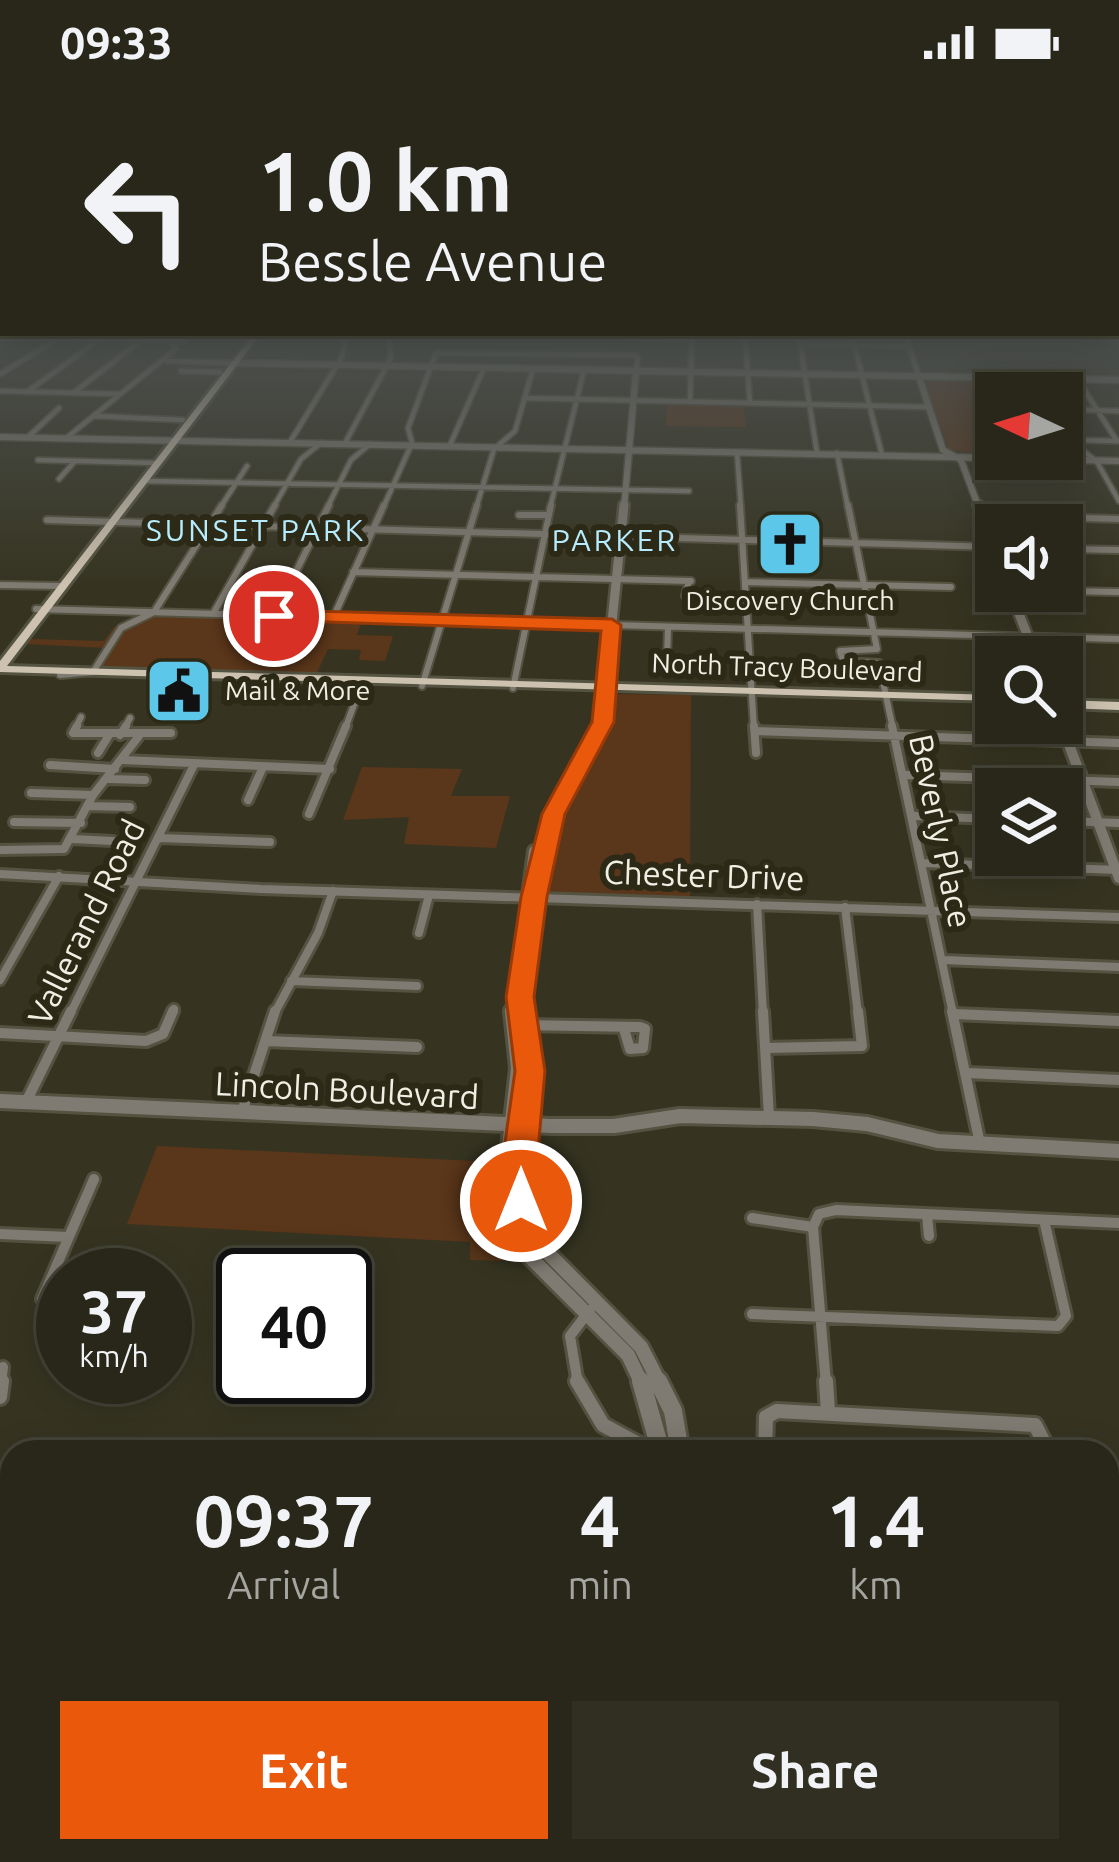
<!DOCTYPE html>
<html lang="en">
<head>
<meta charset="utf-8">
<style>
	:root { --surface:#282719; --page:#302f22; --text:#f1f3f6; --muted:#a5a5a2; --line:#444438; --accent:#ea580c }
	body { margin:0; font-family:Ubuntu,sans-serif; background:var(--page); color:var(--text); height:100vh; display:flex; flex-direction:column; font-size:45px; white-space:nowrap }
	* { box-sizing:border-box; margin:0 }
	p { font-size:39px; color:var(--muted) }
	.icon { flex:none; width:66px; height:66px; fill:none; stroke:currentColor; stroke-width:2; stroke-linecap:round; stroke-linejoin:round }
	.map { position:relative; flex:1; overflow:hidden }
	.panel { position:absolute; left:0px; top:1356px; width:1119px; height:423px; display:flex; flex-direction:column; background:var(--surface); border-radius:36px 36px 0 0; box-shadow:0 6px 30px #0003,0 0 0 3px var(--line) }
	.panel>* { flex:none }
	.hud { position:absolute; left:0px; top:0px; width:1119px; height:252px; box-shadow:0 6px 30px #0003,0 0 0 3px var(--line); background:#282719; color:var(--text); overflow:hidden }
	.needle { width:78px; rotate:274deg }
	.controls { position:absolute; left:975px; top:288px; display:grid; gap:24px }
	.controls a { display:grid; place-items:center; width:108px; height:108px; border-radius:0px; background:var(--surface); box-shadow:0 6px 30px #0003,0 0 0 3px var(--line); font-size:60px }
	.speed { position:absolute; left:36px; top:1164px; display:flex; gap:24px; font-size:60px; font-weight:700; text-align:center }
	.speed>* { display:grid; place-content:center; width:156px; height:156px; border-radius:50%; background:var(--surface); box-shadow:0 6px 30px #0003,0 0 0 3px var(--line); line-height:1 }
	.speed small { font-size:30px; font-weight:400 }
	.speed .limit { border:6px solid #111; border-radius:18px; background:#fff; color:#111 }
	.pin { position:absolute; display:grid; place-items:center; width:102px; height:102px; color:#fff; margin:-51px; border:6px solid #fff; border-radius:50%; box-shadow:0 3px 12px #0007 }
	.me { position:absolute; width:132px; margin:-66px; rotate:0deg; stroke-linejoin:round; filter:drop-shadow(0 0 9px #0008) }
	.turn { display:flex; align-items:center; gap:42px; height:252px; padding:0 60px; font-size:54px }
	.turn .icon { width:156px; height:156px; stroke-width:2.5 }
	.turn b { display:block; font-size:84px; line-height:102px }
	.eta { display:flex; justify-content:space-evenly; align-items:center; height:204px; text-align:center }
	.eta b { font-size:72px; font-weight:600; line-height:84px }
	.cta { display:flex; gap:24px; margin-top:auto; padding:24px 60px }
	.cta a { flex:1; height:138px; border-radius:0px; background:var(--accent); color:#fff; font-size:48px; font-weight:600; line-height:138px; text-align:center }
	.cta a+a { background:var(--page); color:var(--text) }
	.status { display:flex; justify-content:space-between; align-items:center; height:84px; padding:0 60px; background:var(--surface); direction:ltr }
	.status svg { height:33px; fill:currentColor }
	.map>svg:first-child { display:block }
	.green { fill:#5a361a }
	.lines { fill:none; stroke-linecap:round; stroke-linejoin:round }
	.minor-far4-casing { stroke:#545240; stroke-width:8 }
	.minor-far3-casing { stroke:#545240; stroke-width:10 }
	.minor-far2-casing { stroke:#545240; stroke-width:14 }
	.minor-far1-casing { stroke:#545240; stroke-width:16 }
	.minor-casing { stroke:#545240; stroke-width:20 }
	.tertiary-far4-casing { stroke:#545240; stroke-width:9 }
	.tertiary-far3-casing { stroke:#545240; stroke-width:14 }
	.tertiary-far2-casing { stroke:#545240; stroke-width:16 }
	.tertiary-far1-casing { stroke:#545240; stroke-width:20 }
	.tertiary-casing { stroke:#545240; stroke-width:24 }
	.primary-casing { stroke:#545240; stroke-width:6 }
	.minor-far4 { stroke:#807b72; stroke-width:4.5 }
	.minor-far3 { stroke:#807b72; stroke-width:6 }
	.minor-far2 { stroke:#807b72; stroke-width:8 }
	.minor-far1 { stroke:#807b72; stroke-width:10 }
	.minor { stroke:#807b72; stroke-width:14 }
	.tertiary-far4 { stroke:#807b72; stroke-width:6 }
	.tertiary-far3 { stroke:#807b72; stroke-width:9 }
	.tertiary-far2 { stroke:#807b72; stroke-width:10 }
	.tertiary-far1 { stroke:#807b72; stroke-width:14 }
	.tertiary { stroke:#807b72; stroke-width:18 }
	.primary { fill:#cdc2b0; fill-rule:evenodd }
	.route { fill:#ea580c; stroke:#983908; stroke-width:3 }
	.labels { text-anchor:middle; stroke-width:12; stroke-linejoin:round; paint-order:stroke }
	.far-poi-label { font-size:27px; fill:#f0efe3; stroke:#2c2a17 }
	.far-street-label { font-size:27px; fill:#f0efe3; stroke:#2c2a17 }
	.far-neighbourhood-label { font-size:30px; letter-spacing:3px; fill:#b6ecfe; stroke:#2c2a17 }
	.street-label { font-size:33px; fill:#f0efe3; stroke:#2c2a17 }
</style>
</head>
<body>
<div class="status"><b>09:33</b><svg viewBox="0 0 49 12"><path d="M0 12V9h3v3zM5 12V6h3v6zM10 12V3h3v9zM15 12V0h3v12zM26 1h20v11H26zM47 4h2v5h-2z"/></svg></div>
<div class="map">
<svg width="1119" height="1778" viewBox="0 0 1119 1778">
	<rect width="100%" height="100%" fill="#363421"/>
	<path class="green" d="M 923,295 L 1008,295 L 1014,309 L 996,309 L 996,371 L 949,366 Z
		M 667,321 L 744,323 L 746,343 L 666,342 Z
		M 159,531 L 362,536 L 357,551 L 393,552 L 385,577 L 359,576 L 361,566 L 328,565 L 315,593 L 100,586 L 106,564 L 26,560 L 31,555 L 104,557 L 114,543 Z
		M 614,610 L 691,611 L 690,815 L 551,809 L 542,804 L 557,737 L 601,657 Z
		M 362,683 L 462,685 L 451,712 L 510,712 L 496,764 L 404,760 L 409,733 L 343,736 Z
		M 157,1062 L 498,1078 L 501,1130 L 515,1167 L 501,1177 L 470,1176 L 470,1158 L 127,1140 Z
		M 12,1591 L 12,1767 L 104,1767 L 102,1774 L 0,1767 L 0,1600 Z
		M 220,1767 L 437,1777 L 217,1778 Z"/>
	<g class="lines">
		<defs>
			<path id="minor-far4" d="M 745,252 L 750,319
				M 799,252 L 817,369
				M 852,252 L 882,371
				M 906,252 L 919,293
				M 0,253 L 186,257 L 173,260
				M 624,253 L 692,254
				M 800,260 L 909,262
				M 167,277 L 236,279
				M 181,287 L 220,288
				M 0,290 L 56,256
				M 1033,295 L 1040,309
				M 1078,296 L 1117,357
				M 0,307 L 120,310
				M 27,308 L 100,255
				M 73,309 L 142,256
				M 524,314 L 928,323
				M 690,318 L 692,252
				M 1062,325 L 1119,327
				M 94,332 L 183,336
				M 1062,349 L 1097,378 L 1119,417
				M 27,354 L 59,324
				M 65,355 L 177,264 L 170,259
				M 1070,356 L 1119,357
				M 290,358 L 342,273 L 346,252
				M 345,359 L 391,274 L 389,252
				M 450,361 L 484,284
				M 737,368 L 741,424
				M 837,369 L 848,424
				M 38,376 L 158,379
				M 59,395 L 75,377
				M 145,397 L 689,407
				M 220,424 L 247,382
				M 273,424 L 301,375 L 321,359
				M 327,424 L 351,376 L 370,360
				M 383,424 L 412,359 L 408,344 L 436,269 L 633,271 L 638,273 L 636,287
				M 476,424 L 494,365 L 515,347 L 533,285
				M 550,424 L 584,286"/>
			<path id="minor-far3" d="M 740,421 L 754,645
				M 848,421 L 877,565 L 840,567 L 843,577 L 879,579 L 893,645
				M 519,431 L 548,431
				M 1083,434 L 1119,435
				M 47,436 L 996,463
				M 1062,465 L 1119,466
				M 353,488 L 691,497
				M 746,498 L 951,503
				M 0,501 L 64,502
				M 1062,507 L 1119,508
				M 685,512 L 689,497
				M 36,525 L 1119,555
				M 213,530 L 275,421
				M 274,532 L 329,421
				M 333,534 L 384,421
				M 667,576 L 668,543
				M 60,591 L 93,588 L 121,544 L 154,528 L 222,421
				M 422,602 L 477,421
				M 513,604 L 551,421
				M 75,645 L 81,633
				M 124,645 L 130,634
				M 345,645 L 363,596"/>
			<path id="minor-far2" d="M 77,642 L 73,649 L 171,649
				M 754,642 L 756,669
				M 892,642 L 953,930
				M 755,647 L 1119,659
				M 120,651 L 126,642
				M 98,669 L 109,651
				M 123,676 L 330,685
				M 50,681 L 115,685
				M 906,691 L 1119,698
				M 109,695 L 145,696
				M 31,709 L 93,711
				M 248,716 L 263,683
				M 87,722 L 130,723
				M 309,730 L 346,642
				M 915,732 L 996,735
				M 1062,737 L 1119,739
				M 14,738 L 81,739
				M 159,754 L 270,758
				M 72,755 L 113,757
				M 0,766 L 64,765 L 93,711 L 139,652
				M 924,779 L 1119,786
				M 0,790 L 261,805 L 1119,833
				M 757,820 L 763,930
				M 845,823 L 858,930
				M 419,849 L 429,811
				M 944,876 L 1119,883
				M 0,896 L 59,792
				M 291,897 L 417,902
				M 70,930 L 194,681
				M 172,930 L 174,925
				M 274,930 L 318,849 L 333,807
				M 955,930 L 961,930"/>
			<path id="minor-far1" d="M 763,927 L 769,1033
				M 952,927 L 980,1060
				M 955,930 L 1119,937
				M 520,941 L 640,943 L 645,945 L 643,964 L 630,965 L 624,945
				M 0,949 L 146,957 L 163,950 L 173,927
				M 266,957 L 417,963
				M 765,964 L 862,962 L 858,927
				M 967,989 L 1119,996
				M 26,1018 L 71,927
				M 242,1028 L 275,927
				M 927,1131 L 929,1152
				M 752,1134 L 813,1143
				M 0,1150 L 68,1153
				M 42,1215 L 94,1095
				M 752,1230 L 1058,1242 L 1066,1232 L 1044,1136
				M 1,1300 L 3,1283
				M 578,1300 L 570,1252 L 590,1226
				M 826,1300 L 813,1143 L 819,1130 L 836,1126 L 1119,1139"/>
			<path id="minor" d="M 577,1297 L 603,1341 L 653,1368
				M 826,1297 L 828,1328
				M 0,1313 L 2,1297
				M 765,1368 L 766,1333 L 777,1327 L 1035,1341 L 1049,1368
				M 1107,1522 L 1119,1538
				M 1107,1696 L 1119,1694
				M 1107,1748 L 1119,1735
				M 937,1767 L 938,1778
				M 1079,1778 L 1089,1767"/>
			<path id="tertiary-far4" d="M 236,279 L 1119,296
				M 919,293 L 943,366 L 961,376 L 979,424
				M 0,353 L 996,374
				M 1040,375 L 1119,377
				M 624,424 L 636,287"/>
			<path id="tertiary-far3" d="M 978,421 L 996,468
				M 1010,507 L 1036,573
				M 1061,639 L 1063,645
				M 601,645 L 624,421"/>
			<path id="tertiary-far2" d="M 1062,642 L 1119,794
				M 512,930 L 534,767
				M 522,930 L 520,913 L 540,775 L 553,730 L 601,642"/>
			<path id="tertiary-far1" d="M 512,927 L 518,984 L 504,1108 L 531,1174 L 628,1271 L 642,1300
				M 522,927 L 530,987 L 518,1099 L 540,1161 L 641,1263 L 660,1300
				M 0,1017 L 551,1042 L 614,1042 L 680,1032 L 813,1035 L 867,1040 L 938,1057 L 1119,1067"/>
			<path id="tertiary" d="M 641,1297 L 661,1368
				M 658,1297 L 673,1327 L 680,1368
				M 654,1767 L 654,1778
				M 677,1767 L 677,1778"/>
			<path id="primary" d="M 252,252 L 259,252 L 7,582 L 996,611 L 996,617 L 0,588 L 0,577 Z
				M 1062,616 L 1119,618 L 1119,626 L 1062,624 Z"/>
		</defs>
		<use href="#minor-far4" class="minor-far4-casing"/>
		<use href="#minor-far3" class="minor-far3-casing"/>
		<use href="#minor-far2" class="minor-far2-casing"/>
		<use href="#minor-far1" class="minor-far1-casing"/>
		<use href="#minor" class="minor-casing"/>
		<use href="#tertiary-far4" class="tertiary-far4-casing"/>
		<use href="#tertiary-far3" class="tertiary-far3-casing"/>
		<use href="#tertiary-far2" class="tertiary-far2-casing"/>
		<use href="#tertiary-far1" class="tertiary-far1-casing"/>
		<use href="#tertiary" class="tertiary-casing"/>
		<use href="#primary" class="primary-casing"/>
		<use href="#minor-far4" class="minor-far4"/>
		<use href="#minor-far3" class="minor-far3"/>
		<use href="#minor-far2" class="minor-far2"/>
		<use href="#minor-far1" class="minor-far1"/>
		<use href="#minor" class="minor"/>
		<use href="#tertiary-far4" class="tertiary-far4"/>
		<use href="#tertiary-far3" class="tertiary-far3"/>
		<use href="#tertiary-far2" class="tertiary-far2"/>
		<use href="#tertiary-far1" class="tertiary-far1"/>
		<use href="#tertiary" class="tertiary"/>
		<use href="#primary" class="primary"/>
	</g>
	<linearGradient id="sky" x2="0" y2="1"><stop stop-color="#1e1d12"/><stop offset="0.5" stop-color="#4c504e"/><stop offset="1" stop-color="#4c504e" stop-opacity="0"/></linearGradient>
	<rect width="1119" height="501" fill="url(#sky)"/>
	<path class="route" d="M 274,526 L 612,535 L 621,541 L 614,638 L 565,730 L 547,813 L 534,913 L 545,987 L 533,1125 L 521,1128 L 505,1117 L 502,1080 L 515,987 L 506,913 L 521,813 L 542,730 L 592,638 L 601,547 L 267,536 L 267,528 Z"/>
	<defs>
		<symbol id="church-square" viewBox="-11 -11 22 22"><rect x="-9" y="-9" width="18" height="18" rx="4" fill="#5cc7e8" stroke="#2c2a17"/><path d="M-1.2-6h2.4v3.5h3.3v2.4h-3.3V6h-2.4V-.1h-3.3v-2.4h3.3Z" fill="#111"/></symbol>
		<symbol id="civic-square" viewBox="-11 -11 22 22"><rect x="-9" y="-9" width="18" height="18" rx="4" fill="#5cc7e8" stroke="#2c2a17"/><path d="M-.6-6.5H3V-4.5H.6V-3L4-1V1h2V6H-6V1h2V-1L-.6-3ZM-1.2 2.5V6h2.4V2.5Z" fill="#111"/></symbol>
	</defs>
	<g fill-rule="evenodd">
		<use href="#church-square" x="752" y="422" width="76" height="76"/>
		<use href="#civic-square" x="141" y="569" width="76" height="76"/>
	</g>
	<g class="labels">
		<g class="far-poi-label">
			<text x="790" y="526">Discovery Church</text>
			<text x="225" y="616" text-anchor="start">Mail &amp; More</text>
		</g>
		<g class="far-street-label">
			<text transform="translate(787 584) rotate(2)" y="9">North Tracy Boulevard</text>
		</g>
		<g class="far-neighbourhood-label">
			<text x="256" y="457">SUNSET PARK</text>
			<text x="615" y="467">PARKER</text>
		</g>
		<g class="street-label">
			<text transform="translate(941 747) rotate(78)" y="12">Beverly Place</text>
			<text transform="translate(704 791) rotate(2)" y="12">Chester Drive</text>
			<text transform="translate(86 838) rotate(-64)" y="12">Vallerand Road</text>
			<text transform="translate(347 1006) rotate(3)" y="12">Lincoln Boulevard</text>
		</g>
	</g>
</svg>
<div class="controls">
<a><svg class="needle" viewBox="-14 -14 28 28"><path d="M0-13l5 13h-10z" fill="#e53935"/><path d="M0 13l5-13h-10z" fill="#a5a5a2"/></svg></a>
<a><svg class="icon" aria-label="sound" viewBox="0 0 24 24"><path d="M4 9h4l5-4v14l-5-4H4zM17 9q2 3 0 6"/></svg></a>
<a><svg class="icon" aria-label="search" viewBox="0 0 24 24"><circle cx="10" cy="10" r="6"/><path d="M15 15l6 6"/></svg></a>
<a><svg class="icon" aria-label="layers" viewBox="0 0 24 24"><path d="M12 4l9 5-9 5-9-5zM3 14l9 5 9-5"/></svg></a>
</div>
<div class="speed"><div>37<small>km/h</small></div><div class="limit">40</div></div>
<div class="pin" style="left:274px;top:532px;background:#d93025"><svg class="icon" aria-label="arrive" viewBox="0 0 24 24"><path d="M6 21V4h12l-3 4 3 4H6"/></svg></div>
<svg class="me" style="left:521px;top:1117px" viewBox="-20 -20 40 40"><circle r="17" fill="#ea580c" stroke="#fff" stroke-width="3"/><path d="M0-11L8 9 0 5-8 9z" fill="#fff"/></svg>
<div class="hud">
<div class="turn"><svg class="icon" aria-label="left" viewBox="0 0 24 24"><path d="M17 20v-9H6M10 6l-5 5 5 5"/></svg><div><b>1.0 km</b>Bessle Avenue</div></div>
</div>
<section class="panel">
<div class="eta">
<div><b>09:37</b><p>Arrival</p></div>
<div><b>4</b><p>min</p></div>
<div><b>1.4</b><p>km</p></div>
</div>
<div class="cta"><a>Exit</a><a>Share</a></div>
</section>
</div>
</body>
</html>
